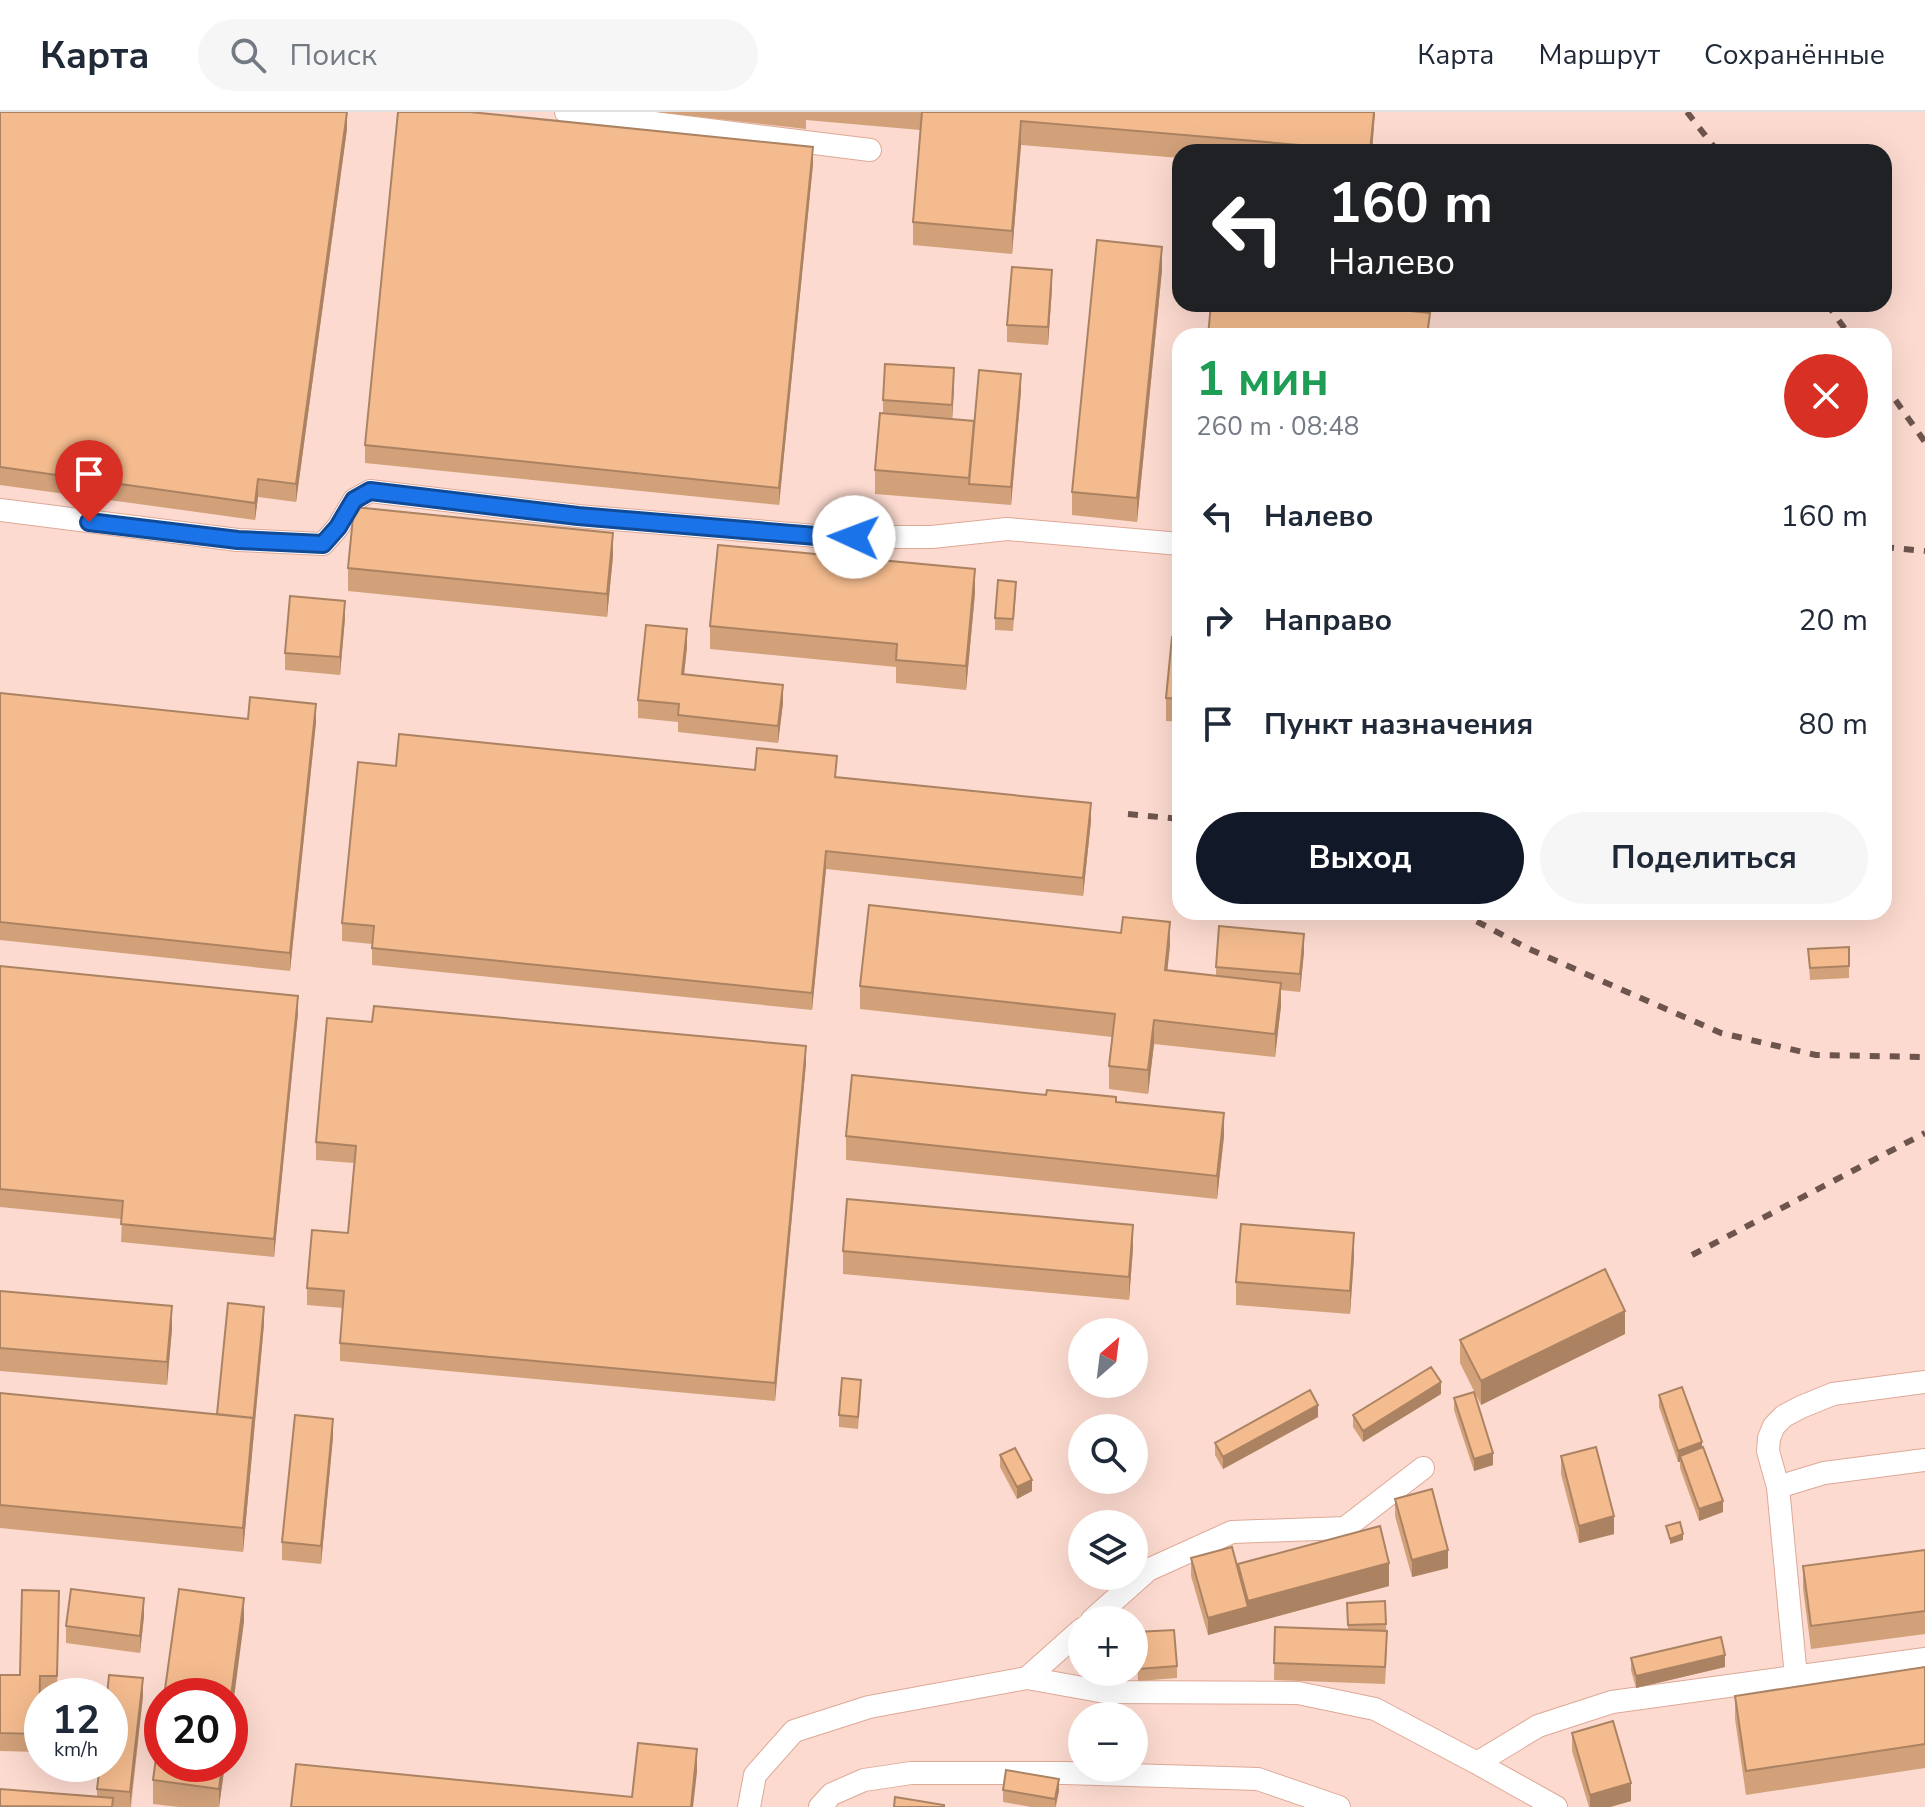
<!DOCTYPE html>
<html lang="ru">
<head>
<meta charset="utf-8">
<style>
	:root { --surface:#fff; --page:#f6f6f7; --text:#1f2937; --muted:#747a83; --line:#e0e1e3; --accent:#111827 }
	body { margin:0; font-family:"Nunito Sans",sans-serif; background:var(--page); color:var(--text); height:100vh; display:flex; flex-direction:column; font-size:30px; white-space:nowrap }
	* { box-sizing:border-box; margin:0 }
	p { font-size:26px; color:var(--muted) }
	.icon { flex:none; width:44px; height:44px; fill:none; stroke:currentColor; stroke-width:2; stroke-linecap:round; stroke-linejoin:round }
	.map { position:relative; flex:1; overflow:hidden }
	.panel { position:absolute; left:1172px; top:216px; width:720px; height:592px; display:flex; flex-direction:column; background:var(--surface); border-radius:24px; box-shadow:0 8px 32px #0002 }
	.panel>* { flex:none }
	.guide { position:absolute; left:1172px; top:32px; width:720px; height:168px; border-radius:24px; box-shadow:0 8px 32px #0002; background:#202124; color:#fff; overflow:hidden }
	.needle { width:52px; rotate:28deg }
	.controls { position:absolute; left:1068px; top:1206px; display:grid; gap:16px }
	.controls a { display:grid; place-items:center; width:80px; height:80px; border-radius:50%; background:var(--surface); box-shadow:0 8px 32px #0002; font-size:40px }
	.speed { position:absolute; left:24px; top:1566px; display:flex; gap:16px; font-size:40px; font-weight:700; text-align:center }
	.speed>* { display:grid; place-content:center; width:104px; height:104px; border-radius:50%; background:var(--surface); box-shadow:0 8px 32px #0002; line-height:1 }
	.speed small { font-size:20px; font-weight:400 }
	.speed .limit { border:12px solid #d22; background:#fff; color:#111 }
	.pin { position:absolute; display:grid; place-items:center; width:68px; height:68px; color:#fff; margin:-82px -34px; border-radius:50% 50% 50% 0; rotate:-45deg; box-shadow:0 0 8px #0007 }
	.pin .icon { rotate:45deg }
	.me { position:absolute; width:88px; margin:-44px; rotate:272deg; stroke-linejoin:round; filter:drop-shadow(0 0 6px #0008) }
	.turn { display:flex; align-items:center; gap:28px; height:168px; padding:0 24px; font-size:36px }
	.turn .icon { width:104px; height:104px; stroke-width:2.5 }
	.turn b { display:block; font-size:56px; line-height:68px }
	.round { display:grid; place-items:center; flex:none; width:84px; height:84px; border-radius:42px; background:var(--page) }
	.summary { display:flex; align-items:center; justify-content:space-between; height:136px; padding:0 24px }
	h1 { font-size:48px; font-weight:700; line-height:60px; color:#1e9e55 }
	.action { display:flex; gap:16px; margin-top:auto; padding:16px 24px }
	.action a { flex:1; height:92px; border-radius:48px; background:var(--accent); color:#fff; font-size:32px; font-weight:700; line-height:92px; text-align:center }
	.action a+a { background:var(--page); color:var(--text) }
	ul { padding:0; list-style:none }
	li { display:flex; align-items:center; gap:24px; height:104px; padding:0 24px }
	li div { flex:1 }
	li b { display:block; font-size:30px }
	li em { font-style:normal }
	header { display:flex; align-items:center; gap:48px; box-sizing:border-box; height:112px; padding:0 40px; background:var(--surface); border-bottom:2px solid var(--line) }
	header strong { font-size:38px }
	nav { display:flex; gap:44px; margin-inline-start:auto; font-size:28px }
	.search { width:560px; height:72px; background:var(--page); display:flex; align-items:center; gap:20px; box-sizing:border-box; padding:0 28px; border-radius:44px; color:var(--muted); font-size:30px }
	.map>svg:first-child { display:block }
	.lines { fill:none; stroke-linecap:round; stroke-linejoin:round }
	.minor-casing { stroke:#dea997; stroke-width:24 }
	.minor { stroke:#fff; stroke-width:22 }
	.rail { stroke:#6d554e; stroke-width:6; stroke-dasharray:10 10; stroke-linecap:butt }
	.wall { fill:#d2a17a }
	.shaded-wall { fill:#ab8363 }
	.building { fill:#f4bb8e; stroke:#ab8363; stroke-width:2 }
	.route-casing { stroke:#114b97; stroke-width:20 }
	.route { stroke:#1a73e8; stroke-width:14 }
</style>
</head>
<body>
<header>
<strong>Карта</strong>
<div class="search"><svg class="icon" aria-label="search" viewBox="0 0 24 24"><circle cx="10" cy="10" r="6"/><path d="M15 15l6 6"/></svg>Поиск</div>
<nav><a>Карта</a><a>Маршрут</a><a>Сохранённые</a></nav>
</header>
<div class="map">
<svg width="1925" height="1695" viewBox="0 0 1925 1695">
	<rect width="100%" height="100%" fill="#fcdacf"/>
	<g class="lines">
		<defs>
			<path id="minor" d="M 566,0 L 870,38
				M 0,398 L 238,428 L 323,432 L 338,415 L 354,388 L 370,379 L 578,404 L 828,425 L 932,425 L 1007,417 L 1180,432
				M 1778,1375 L 1824,1361 L 1925,1348
				M 1092,1508 L 1148,1458 L 1232,1420 L 1345,1416 L 1423,1356
				M 1796,1565 L 1778,1375 L 1768,1339 L 1769,1326 L 1774,1314 L 1784,1304 L 1801,1295 L 1833,1282 L 1925,1270
				M 1027,1566 L 1082,1517
				M 1477,1651 L 1556,1695
				M 749,1695 L 755,1663 L 794,1619 L 869,1595 L 1027,1566 L 1105,1580 L 1298,1581 L 1375,1597 L 1477,1651 L 1538,1614 L 1612,1590 L 1925,1547
				M 820,1695 L 832,1682 L 864,1668 L 911,1661 L 1065,1661 L 1258,1667 L 1339,1695"/>
		</defs>
		<use href="#minor" class="minor-casing"/>
		<use href="#minor" class="minor"/>
		<path class="rail" d="M 1687,0 L 1718,40
			M 1827,192 L 1850,224
			M 1884,272 L 1925,330
			M 1884,435 L 1925,439
			M 1128,702 L 1180,707
			M 1459,800 L 1529,837 L 1721,921 L 1816,943 L 1925,945
			M 1692,1143 L 1925,1021"/>
	</g>
	<path class="wall" d="M 0,0 L 347,17 L 296,390 L 258,385 L 255,408 L 0,373 Z
		M 657,0 L 1375,0 L 1372,40 L 1180,40 L 1180,46 L 1021,33 L 1012,142 L 913,133 L 913,110 L 920,18 L 806,8 L 806,17 Z
		M 813,52 L 779,393 L 365,351 L 365,333 Z
		M 1162,158 L 1137,410 L 1072,403 L 1072,380 Z
		M 1052,176 L 1048,233 L 1007,230 L 1007,213 Z
		M 954,274 L 952,307 L 974,309 L 1021,279 L 1011,393 L 875,382 L 875,358 L 883,301 L 883,288 Z
		M 613,444 L 607,505 L 348,479 L 348,456 Z
		M 975,481 L 966,578 L 896,571 L 896,555 L 710,537 L 710,514 Z
		M 1016,481 L 1013,519 L 995,518 L 995,506 Z
		M 345,506 L 340,563 L 285,558 L 285,541 Z
		M 1180,526 L 1180,610 L 1166,609 L 1166,586 Z
		M 687,535 L 684,563 L 783,591 L 778,631 L 678,620 L 678,610 L 638,606 L 638,588 Z
		M 0,581 L 248,607 L 316,610 L 290,859 L 0,828 Z
		M 396,654 L 755,658 L 836,665 L 1091,709 L 1083,784 L 826,757 L 812,898 L 372,853 L 372,832 L 342,829 L 342,811 Z
		M 1170,833 L 1167,858 L 1216,864 L 1216,855 L 1304,840 L 1300,880 L 1281,878 L 1281,894 L 1275,945 L 1154,932 L 1148,982 L 1109,977 L 1109,954 L 1112,925 L 860,897 L 860,874 Z
		M 1849,835 L 1849,866 L 1810,868 L 1808,837 Z
		M 0,854 L 298,901 L 274,1145 L 121,1130 L 122,1107 L 0,1095 Z
		M 806,951 L 775,1289 L 340,1249 L 340,1231 L 343,1196 L 307,1193 L 307,1176 L 348,1121 L 354,1051 L 316,1048 L 316,1030 Z
		M 1116,990 L 1224,1024 L 1217,1087 L 846,1048 L 846,1024 Z
		M 1133,1136 L 1129,1188 L 843,1162 L 843,1139 Z
		M 1354,1145 L 1350,1202 L 1236,1193 L 1236,1170 Z
		M 0,1179 L 172,1217 L 167,1273 L 0,1259 Z
		M 264,1212 L 243,1440 L 0,1416 L 0,1281 L 217,1302 Z
		M 1625,1222 L 1481,1293 L 1460,1251 L 1460,1228 Z
		M 861,1280 L 858,1317 L 839,1315 L 839,1303 Z
		M 1441,1282 L 1363,1330 L 1353,1315 L 1353,1303 Z
		M 1659,1283 L 1702,1336 L 1723,1400 L 1699,1409 L 1680,1356 L 1680,1350 L 1678,1350 L 1659,1295 Z
		M 1454,1286 L 1493,1353 L 1474,1359 L 1454,1298 Z
		M 1318,1305 L 1223,1357 L 1215,1343 L 1215,1331 Z
		M 333,1325 L 321,1452 L 282,1448 L 282,1430 Z
		M 1000,1343 L 1032,1379 L 1017,1387 L 1000,1355 Z
		M 1561,1344 L 1614,1422 L 1579,1431 L 1561,1362 Z
		M 1395,1387 L 1448,1456 L 1412,1465 L 1395,1404 Z
		M 1925,1438 L 1925,1522 L 1811,1537 L 1803,1477 L 1803,1454 Z
		M 1191,1446 L 1238,1458 L 1238,1452 L 1389,1474 L 1208,1523 L 1191,1464 Z
		M 59,1479 L 57,1582 L 40,1582 L 39,1640 L 0,1639 L 0,1563 L 20,1563 Z
		M 1385,1489 L 1387,1537 L 1385,1572 L 1274,1568 L 1275,1515 L 1348,1518 L 1347,1491 Z
		M 144,1504 L 140,1541 L 66,1531 L 66,1514 Z
		M 1136,1520 L 1177,1554 L 1177,1566 L 1138,1569 Z
		M 1631,1546 L 1725,1555 L 1636,1576 L 1631,1558 Z
		M 1925,1555 L 1925,1656 L 1746,1683 L 1735,1607 L 1735,1584 Z
		M 143,1584 L 131,1695 L 0,1695 L 0,1677 L 97,1684 L 97,1677 Z
		M 1572,1621 L 1631,1689 L 1610,1695 L 1589,1695 L 1572,1639 Z
		M 225,1652 L 219,1695 L 179,1695 L 153,1692 L 153,1668 Z
		M 1003,1678 L 1059,1679 L 1056,1695 L 1031,1695 L 1003,1690 Z"/>
	<path class="shaded-wall" d="M 347,0 L 347,17 L 296,390 L 296,372 Z
		M 1374,0 L 1375,0 L 1372,40 L 1370,40 Z
		M 1021,9 L 1021,33 L 1012,142 L 1012,119 Z
		M 813,35 L 813,52 L 779,393 L 779,376 Z
		M 1162,135 L 1162,158 L 1137,410 L 1137,386 Z
		M 1052,158 L 1052,176 L 1048,233 L 1048,215 Z
		M 954,256 L 954,274 L 952,310 L 952,293 Z
		M 1021,262 L 1021,279 L 1011,393 L 1011,375 Z
		M 258,367 L 258,385 L 255,408 L 255,391 Z
		M 613,421 L 613,444 L 607,505 L 607,482 Z
		M 975,457 L 975,481 L 966,578 L 966,554 Z
		M 345,489 L 345,506 L 340,563 L 340,545 Z
		M 687,517 L 687,535 L 682,580 L 682,562 Z
		M 783,573 L 783,591 L 778,631 L 778,614 Z
		M 316,592 L 316,610 L 290,859 L 290,841 Z
		M 1091,691 L 1091,709 L 1083,784 L 1083,766 Z
		M 826,739 L 826,757 L 812,898 L 812,881 Z
		M 1170,810 L 1170,833 L 1165,882 L 1165,858 Z
		M 1304,822 L 1304,840 L 1300,880 L 1300,862 Z
		M 1281,871 L 1281,894 L 1275,945 L 1275,922 Z
		M 298,884 L 298,901 L 274,1145 L 274,1127 Z
		M 1154,908 L 1154,932 L 1148,982 L 1148,958 Z
		M 806,934 L 806,951 L 775,1289 L 775,1271 Z
		M 1224,1001 L 1224,1024 L 1217,1087 L 1217,1064 Z
		M 1133,1113 L 1133,1136 L 1129,1188 L 1129,1165 Z
		M 1354,1121 L 1354,1145 L 1350,1202 L 1350,1179 Z
		M 172,1194 L 172,1217 L 167,1273 L 167,1250 Z
		M 264,1195 L 264,1212 L 243,1440 L 243,1416 Z
		M 1625,1199 L 1625,1222 L 1481,1293 L 1481,1269 Z
		M 1441,1270 L 1441,1282 L 1363,1330 L 1363,1319 Z
		M 1318,1293 L 1318,1305 L 1223,1357 L 1223,1345 Z
		M 333,1307 L 333,1325 L 321,1452 L 321,1434 Z
		M 1702,1330 L 1702,1342 L 1680,1344 L 1680,1350 L 1678,1350 L 1678,1339 Z
		M 1493,1341 L 1493,1353 L 1474,1359 L 1474,1347 Z
		M 1032,1368 L 1032,1379 L 1017,1387 L 1017,1375 Z
		M 1723,1389 L 1723,1400 L 1699,1409 L 1699,1397 Z
		M 1614,1404 L 1614,1422 L 1579,1431 L 1579,1414 Z
		M 1683,1422 L 1683,1428 L 1670,1432 L 1670,1427 Z
		M 1448,1438 L 1448,1456 L 1412,1465 L 1412,1448 Z
		M 1389,1451 L 1389,1474 L 1208,1523 L 1208,1506 L 1248,1495 L 1248,1489 Z
		M 144,1486 L 144,1504 L 140,1541 L 140,1524 Z
		M 244,1486 L 244,1510 L 230,1616 L 230,1592 Z
		M 1725,1543 L 1725,1555 L 1636,1576 L 1636,1564 Z
		M 143,1566 L 143,1584 L 130,1695 L 130,1680 Z
		M 697,1637 L 697,1660 L 693,1695 L 691,1695 Z
		M 222,1652 L 225,1652 L 219,1695 L 219,1677 Z
		M 1059,1667 L 1059,1679 L 1055,1695 L 1055,1687 Z
		M 1631,1671 L 1631,1689 L 1610,1695 L 1590,1695 L 1590,1683 Z"/>
	<path class="building" d="M 0,0 L 347,0 L 296,372 L 258,367 L 255,391 L 0,355 Z
		M 398,0 L 470,0 L 813,35 L 779,376 L 365,333 Z
		M 922,0 L 1374,0 L 1370,39 L 1021,9 L 1012,119 L 913,110 Z
		M 1097,128 L 1162,135 L 1137,386 L 1072,380 Z
		M 1012,155 L 1052,158 L 1048,215 L 1007,213 Z
		M 1211,192 L 1343,192 L 1430,201 L 1427,224 L 1208,224 Z
		M 885,252 L 954,256 L 952,293 L 883,288 Z
		M 979,258 L 1021,262 L 1011,375 L 969,372 Z
		M 880,301 L 974,309 L 969,366 L 875,358 Z
		M 354,395 L 613,421 L 607,482 L 348,456 Z
		M 718,433 L 975,457 L 966,554 L 896,548 L 897,532 L 710,514 Z
		M 998,468 L 1016,470 L 1013,507 L 995,506 Z
		M 290,484 L 345,489 L 340,545 L 285,541 Z
		M 646,513 L 687,517 L 682,562 L 783,573 L 778,614 L 678,603 L 679,592 L 638,588 Z
		M 1172,525 L 1180,526 L 1180,587 L 1166,586 Z
		M 0,581 L 248,607 L 250,585 L 316,592 L 290,841 L 0,810 Z
		M 399,622 L 755,658 L 757,636 L 837,644 L 835,665 L 1091,691 L 1083,766 L 826,739 L 812,881 L 372,836 L 374,814 L 342,811 L 358,650 L 396,654 Z
		M 869,793 L 1121,821 L 1123,805 L 1170,810 L 1165,858 L 1281,871 L 1275,922 L 1154,908 L 1148,958 L 1109,954 L 1115,902 L 860,874 Z
		M 1219,814 L 1304,822 L 1300,862 L 1216,855 Z
		M 1849,835 L 1849,854 L 1810,856 L 1808,837 Z
		M 0,854 L 298,884 L 274,1127 L 121,1112 L 123,1089 L 0,1077 Z
		M 374,894 L 806,934 L 775,1271 L 340,1231 L 344,1179 L 307,1176 L 312,1118 L 348,1121 L 356,1034 L 316,1030 L 327,906 L 372,910 Z
		M 852,963 L 1046,983 L 1047,978 L 1116,985 L 1116,990 L 1224,1001 L 1217,1064 L 846,1024 Z
		M 847,1087 L 1133,1113 L 1129,1165 L 843,1139 Z
		M 1241,1112 L 1354,1121 L 1350,1179 L 1236,1170 Z
		M 1605,1157 L 1625,1199 L 1481,1269 L 1460,1228 Z
		M 0,1179 L 172,1194 L 167,1250 L 0,1236 Z
		M 228,1191 L 264,1195 L 253,1311 L 253,1306 L 217,1302 Z
		M 1431,1255 L 1441,1270 L 1363,1319 L 1353,1303 Z
		M 842,1266 L 861,1268 L 858,1305 L 839,1303 Z
		M 1682,1275 L 1702,1330 L 1678,1339 L 1659,1283 Z
		M 1310,1278 L 1318,1293 L 1223,1345 L 1215,1331 Z
		M 1474,1280 L 1493,1341 L 1474,1347 L 1454,1286 Z
		M 0,1281 L 253,1306 L 243,1416 L 0,1393 Z
		M 295,1303 L 333,1307 L 321,1434 L 282,1430 Z
		M 1596,1335 L 1614,1404 L 1579,1414 L 1561,1344 Z
		M 1703,1335 L 1723,1389 L 1699,1397 L 1680,1344 Z
		M 1015,1336 L 1032,1368 L 1017,1375 L 1000,1343 Z
		M 1432,1377 L 1448,1438 L 1412,1448 L 1395,1387 Z
		M 1680,1410 L 1683,1422 L 1670,1427 L 1666,1414 Z
		M 1380,1414 L 1389,1451 L 1248,1489 L 1238,1452 Z
		M 1232,1435 L 1248,1495 L 1208,1506 L 1191,1446 Z
		M 1925,1438 L 1925,1499 L 1811,1514 L 1803,1454 Z
		M 71,1477 L 144,1486 L 140,1524 L 66,1514 Z
		M 179,1477 L 244,1486 L 230,1592 L 230,1584 L 164,1584 Z
		M 22,1478 L 59,1479 L 57,1564 L 40,1564 L 39,1622 L 0,1621 L 0,1563 L 20,1563 Z
		M 1385,1489 L 1386,1512 L 1348,1513 L 1347,1491 Z
		M 1275,1515 L 1387,1519 L 1385,1555 L 1274,1551 Z
		M 1174,1518 L 1177,1554 L 1138,1557 L 1136,1520 Z
		M 1721,1525 L 1725,1543 L 1636,1564 L 1631,1546 Z
		M 1925,1555 L 1925,1632 L 1746,1659 L 1735,1584 Z
		M 109,1563 L 143,1566 L 130,1680 L 97,1677 L 100,1652 L 110,1652 L 110,1584 L 107,1584 Z
		M 162,1602 L 162,1652 L 222,1652 L 219,1677 L 153,1668 Z
		M 1613,1609 L 1631,1671 L 1590,1683 L 1572,1621 Z
		M 638,1631 L 697,1637 L 691,1695 L 291,1695 L 296,1652 L 632,1685 Z
		M 1006,1658 L 1059,1667 L 1055,1687 L 1003,1678 Z
		M 0,1677 L 113,1686 L 112,1695 L 0,1694 Z
		M 895,1685 L 944,1693 L 944,1695 L 894,1695 Z"/>
	<g class="lines">
		<defs>
			<path id="route" d="M 89,410 L 238,428 L 323,432 L 338,415 L 354,388 L 370,379 L 578,404 L 828,425 L 854,425"/>
		</defs>
		<use href="#route" class="route-casing"/>
		<use href="#route" class="route"/>
	</g>
</svg>
<div class="controls">
<a><svg class="needle" viewBox="-14 -14 28 28"><path d="M0-13l5 13h-10z" fill="#e53935"/><path d="M0 13l5-13h-10z" fill="#747a83"/></svg></a>
<a><svg class="icon" aria-label="search" viewBox="0 0 24 24"><circle cx="10" cy="10" r="6"/><path d="M15 15l6 6"/></svg></a>
<a><svg class="icon" aria-label="layers" viewBox="0 0 24 24"><path d="M12 4l9 5-9 5-9-5zM3 14l9 5 9-5"/></svg></a>
<a>+</a>
<a>−</a>
</div>
<div class="speed"><div>12<small>km/h</small></div><div class="limit">20</div></div>
<div class="pin" style="left:89px;top:410px;background:#d93025"><svg class="icon" aria-label="arrive" viewBox="0 0 24 24"><path d="M6 21V4h12l-3 4 3 4H6"/></svg></div>
<svg class="me" style="left:854px;top:425px" viewBox="-20 -20 40 40"><circle r="19" fill="#fff"/><path d="M0-13L10 11 0 6-10 11z" fill="#1a73e8"/></svg>
<div class="guide">
<div class="turn"><svg class="icon" aria-label="left" viewBox="0 0 24 24"><path d="M17 20v-9H6M10 6l-5 5 5 5"/></svg><div><b>160 m</b>Налево</div></div>
</div>
<section class="panel">
<div class="summary"><div><h1>1 мин</h1><p>260 m · 08:48</p></div><a class="round" style="background:#d93025;color:#fff"><svg class="icon" aria-label="close" viewBox="0 0 24 24"><path d="M6 6l12 12M18 6L6 18"/></svg></a></div>
<ul>
<li><svg class="icon" aria-label="left" viewBox="0 0 24 24"><path d="M17 20v-9H6M10 6l-5 5 5 5"/></svg><div><b>Налево</b></div><em>160 m</em></li>
<li><svg class="icon" aria-label="right" viewBox="0 0 24 24"><path d="M7 20v-9h11M14 6l5 5-5 5"/></svg><div><b>Направо</b></div><em>20 m</em></li>
<li><svg class="icon" aria-label="arrive" viewBox="0 0 24 24"><path d="M6 21V4h12l-3 4 3 4H6"/></svg><div><b>Пункт назначения</b></div><em>80 m</em></li>
</ul>
<div class="action"><a>Выход</a><a>Поделиться</a></div>
</section>
</div>
</body>
</html>
